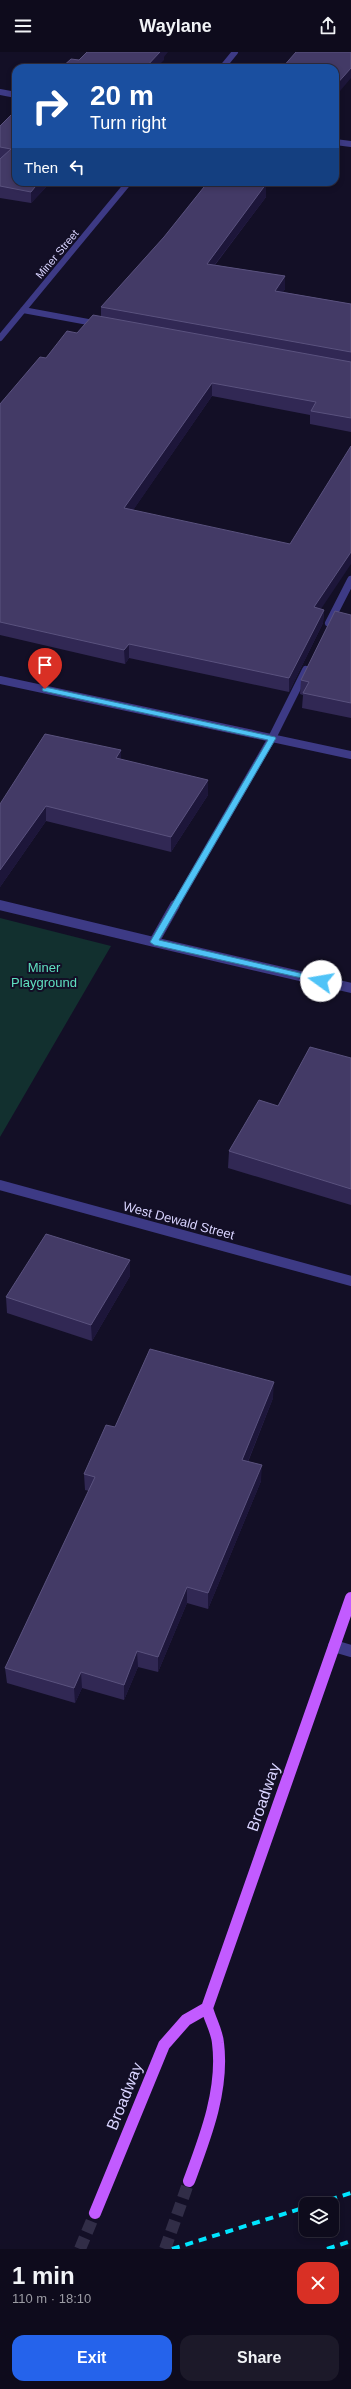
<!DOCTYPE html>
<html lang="en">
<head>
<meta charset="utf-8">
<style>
	:root { --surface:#0e0b1c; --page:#1c1929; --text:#f1f3f6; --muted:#9b9ba3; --line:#2e2b3b; --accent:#2563eb }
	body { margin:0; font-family:Arial,sans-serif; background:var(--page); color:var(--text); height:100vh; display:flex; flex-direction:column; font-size:15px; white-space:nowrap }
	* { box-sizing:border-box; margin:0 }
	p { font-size:13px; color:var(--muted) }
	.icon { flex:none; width:22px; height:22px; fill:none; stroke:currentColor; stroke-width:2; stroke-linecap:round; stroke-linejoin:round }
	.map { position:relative; height:2197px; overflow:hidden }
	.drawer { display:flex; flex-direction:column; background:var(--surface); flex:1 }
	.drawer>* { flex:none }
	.hud { position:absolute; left:12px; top:12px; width:327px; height:122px; border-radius:12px; box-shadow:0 2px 6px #0003,0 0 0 1px var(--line); background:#1a4fa0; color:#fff; overflow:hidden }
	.controls { position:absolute; left:299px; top:2145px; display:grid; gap:8px }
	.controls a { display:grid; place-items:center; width:40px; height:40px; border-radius:8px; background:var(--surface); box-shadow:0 2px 6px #0003,0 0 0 1px var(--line); font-size:20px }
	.pin { position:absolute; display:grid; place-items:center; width:34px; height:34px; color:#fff; margin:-41px -17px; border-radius:50% 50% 50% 0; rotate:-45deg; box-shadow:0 0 4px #0007 }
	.pin .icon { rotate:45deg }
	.me { position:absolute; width:44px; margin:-22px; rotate:283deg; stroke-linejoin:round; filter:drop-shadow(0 0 3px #0008) }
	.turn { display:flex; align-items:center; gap:14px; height:84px; padding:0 12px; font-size:18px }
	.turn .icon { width:52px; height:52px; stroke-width:2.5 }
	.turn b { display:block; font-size:28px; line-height:34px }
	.then { display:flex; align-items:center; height:38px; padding:0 12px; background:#0003; gap:8px; font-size:15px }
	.round { display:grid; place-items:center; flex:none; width:42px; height:42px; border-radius:12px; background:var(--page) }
	.headline { display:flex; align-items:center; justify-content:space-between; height:68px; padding:0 12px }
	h1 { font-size:24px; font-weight:700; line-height:30px }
	.action { display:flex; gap:8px; margin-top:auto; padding:8px 12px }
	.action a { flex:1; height:46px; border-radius:12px; background:var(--accent); color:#fff; font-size:16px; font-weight:700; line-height:46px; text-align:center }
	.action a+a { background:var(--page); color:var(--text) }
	header { display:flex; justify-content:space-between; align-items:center; height:52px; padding:0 12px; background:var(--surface); font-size:18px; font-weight:700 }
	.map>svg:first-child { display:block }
	.green { fill:#12302f }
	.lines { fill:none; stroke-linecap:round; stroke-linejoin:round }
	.major-tunnel { stroke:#312d47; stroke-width:12; stroke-dasharray:12 6; stroke-linecap:butt }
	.minor-far3 { stroke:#3d3a85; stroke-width:6 }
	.minor-far2 { stroke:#3d3a85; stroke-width:8 }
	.minor-far1 { stroke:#3d3a85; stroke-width:10 }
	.minor { stroke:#3d3a85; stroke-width:12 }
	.major { stroke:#c25bff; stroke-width:12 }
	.rail { stroke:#00e5ff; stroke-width:4; stroke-dasharray:8 6; stroke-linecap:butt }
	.wall { fill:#312854 }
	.shaded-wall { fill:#1d163a }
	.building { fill:#433a66; stroke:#5a527e }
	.route { fill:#4fc3f7; stroke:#337fa1 }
	.labels { text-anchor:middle; stroke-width:4; stroke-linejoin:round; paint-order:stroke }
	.far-street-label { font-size:11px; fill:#d9d4ff; stroke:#130f26 }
	.park-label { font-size:13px; fill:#5fe0c0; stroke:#130f26 }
	.street-label { font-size:13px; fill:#d9d4ff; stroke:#130f26 }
	.near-street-label { font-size:16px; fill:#d9d4ff; stroke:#130f26 }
</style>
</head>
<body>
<header><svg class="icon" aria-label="menu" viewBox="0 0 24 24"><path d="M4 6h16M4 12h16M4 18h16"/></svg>Waylane<svg class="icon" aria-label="share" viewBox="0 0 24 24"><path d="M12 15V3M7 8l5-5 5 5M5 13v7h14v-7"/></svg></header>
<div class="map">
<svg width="351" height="2197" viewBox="0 0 351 2197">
	<rect width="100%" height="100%" fill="#130f26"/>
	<path class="green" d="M 0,866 L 111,894 L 0,1085 Z"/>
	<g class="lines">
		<path class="major-tunnel" d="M 80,2197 L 95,2161
			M 165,2197 L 189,2129"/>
		<path class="minor-far3" d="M 222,16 L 235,0
			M 0,40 L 16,43
			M 335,90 L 351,92
			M 23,258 L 99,272
			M 0,286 L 129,130"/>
		<path class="minor-far2" d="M 329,571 L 351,528
			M 0,628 L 351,703
			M 0,853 L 4,854
			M 175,854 L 272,686 L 306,618"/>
		<path class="minor-far1" d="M 0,853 L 154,890
			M 175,853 L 154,890 L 351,936
			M 0,1133 L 351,1229"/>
		<path class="minor" d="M 334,1594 L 351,1599"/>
		<path class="major" d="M 189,2129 C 205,2086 224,2038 218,1991 C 217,1979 210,1968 207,1956 L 351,1546
			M 95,2161 L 164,1993 L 186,1968 L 207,1956"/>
		<path class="rail" d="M 316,2152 L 351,2141
			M 172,2197 L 306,2155
			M 327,2197 L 351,2189"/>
	</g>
	<path class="wall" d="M 0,74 L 51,130 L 31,151 L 0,146 L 0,107 L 1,106 L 0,106 Z
		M 266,132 L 266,145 L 215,213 L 285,224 L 285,237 L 283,240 L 351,252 L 351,380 L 310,372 L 310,363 L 212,344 L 133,458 L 321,557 L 324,558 L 323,571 L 289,640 L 129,606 L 125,612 L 0,583 L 0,352 L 46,306 L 77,281 L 101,264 L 101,255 Z
		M 351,563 L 351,666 L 302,656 L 303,643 L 300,642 L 301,628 Z
		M 121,707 L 208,743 L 171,800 L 46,769 L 0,835 L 0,752 Z
		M 351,1006 L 351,1153 L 228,1116 L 229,1099 L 278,1054 Z
		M 130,1208 L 130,1224 L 92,1289 L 7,1261 L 6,1245 Z
		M 273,1346 L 248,1410 L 261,1429 L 208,1557 L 187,1551 L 158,1620 L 138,1615 L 124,1648 L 82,1636 L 75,1651 L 7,1631 L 5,1616 L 89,1439 L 85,1438 L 84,1422 L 115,1375 Z"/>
	<path class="shaded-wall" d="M 160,0 L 168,0 L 164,5 L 164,8 L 156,16 L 145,16 Z
		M 351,16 L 351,26 L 335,45 L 335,34 Z
		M 39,130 L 51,130 L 31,151 L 31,140 Z
		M 266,132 L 266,145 L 206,224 L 207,212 Z
		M 285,224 L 285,237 L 275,252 L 275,239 Z
		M 212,331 L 212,344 L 125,470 L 124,456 Z
		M 351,500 L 351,512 L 313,569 L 314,555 Z
		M 324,558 L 323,571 L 289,640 L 289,626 Z
		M 129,592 L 129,606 L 125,612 L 124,598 Z
		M 121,698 L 121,713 L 116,706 Z
		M 208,728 L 208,743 L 171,800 L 171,785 Z
		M 46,754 L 46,769 L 0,835 L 0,818 Z
		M 130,1208 L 130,1224 L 92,1289 L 91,1273 Z
		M 274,1330 L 273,1346 L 242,1424 L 242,1408 Z
		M 262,1413 L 261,1429 L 208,1557 L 208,1541 Z
		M 187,1535 L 187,1551 L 158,1620 L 158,1605 Z
		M 137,1599 L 138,1615 L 124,1648 L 124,1633 Z
		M 81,1620 L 82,1636 L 75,1651 L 74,1636 Z"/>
	<path class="building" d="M 87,0 L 160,0 L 145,16 L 61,16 L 71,7 L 79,8 Z
		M 296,0 L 351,0 L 351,16 L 335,34 L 335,16 L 282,16 Z
		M 16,58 L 16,130 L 39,130 L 31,140 L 0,134 L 0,107 L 11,97 L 0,95 L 0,74 Z
		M 208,130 L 252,130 L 266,132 L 207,212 L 285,224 L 275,239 L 351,252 L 351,300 L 101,255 L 164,185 Z
		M 93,263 L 351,310 L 351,366 L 311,359 L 316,350 L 212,331 L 124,456 L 290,492 L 351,394 L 351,500 L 314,555 L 324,558 L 289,626 L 129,592 L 124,598 L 0,570 L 0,352 L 40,305 L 46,306 L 67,279 L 77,281 Z
		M 335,559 L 351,563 L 351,651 L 303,641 L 309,630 L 301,628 Z
		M 45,682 L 121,698 L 116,706 L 208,728 L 171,785 L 46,754 L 0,818 L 0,752 Z
		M 310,995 L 351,1006 L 351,1137 L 229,1099 L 259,1048 L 278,1054 Z
		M 46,1182 L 130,1208 L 91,1273 L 6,1245 Z
		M 150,1297 L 274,1330 L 242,1408 L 262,1413 L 208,1541 L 187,1535 L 158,1605 L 137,1599 L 124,1633 L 81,1620 L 74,1636 L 5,1616 L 95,1425 L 84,1422 L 106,1373 L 115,1375 Z"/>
	<path class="route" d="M 45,635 L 275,685 L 276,686 L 159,888 L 321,926 L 324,927 L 324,931 L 154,893 L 150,890 L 268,688 L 43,639 L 42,637 Z"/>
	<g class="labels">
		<g class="far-street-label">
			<text transform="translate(57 202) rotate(-50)" y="4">Miner Street</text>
		</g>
		<g class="park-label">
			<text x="44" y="920">Miner<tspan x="44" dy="15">Playground</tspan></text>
		</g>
		<g class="street-label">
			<text transform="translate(179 1168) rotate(15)" y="5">West Dewald Street</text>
		</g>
		<g class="near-street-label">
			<text transform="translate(263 1745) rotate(-71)" y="6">Broadway</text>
			<text transform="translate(124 2044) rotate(-68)" y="6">Broadway</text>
		</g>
	</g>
</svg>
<div class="controls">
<a><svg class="icon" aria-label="layers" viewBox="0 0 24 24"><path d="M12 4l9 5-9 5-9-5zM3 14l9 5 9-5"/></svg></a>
</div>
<div class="pin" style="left:45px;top:637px;background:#d93025"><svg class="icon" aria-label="arrive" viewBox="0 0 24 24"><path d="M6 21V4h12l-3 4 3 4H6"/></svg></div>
<svg class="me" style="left:321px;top:929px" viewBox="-20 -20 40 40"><circle r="19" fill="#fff"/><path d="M0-13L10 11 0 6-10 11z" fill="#4fc3f7"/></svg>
<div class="hud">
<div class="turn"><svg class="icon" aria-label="right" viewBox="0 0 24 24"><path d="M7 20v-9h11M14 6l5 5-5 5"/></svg><div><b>20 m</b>Turn right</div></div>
<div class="then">Then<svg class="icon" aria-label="left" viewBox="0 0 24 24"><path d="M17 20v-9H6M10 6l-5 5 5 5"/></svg></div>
</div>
</div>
<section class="drawer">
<div class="headline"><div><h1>1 min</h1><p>110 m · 18:10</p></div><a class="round" style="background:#d93025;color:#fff"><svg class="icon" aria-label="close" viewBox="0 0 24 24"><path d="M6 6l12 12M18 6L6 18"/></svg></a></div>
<div class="action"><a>Exit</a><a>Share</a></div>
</section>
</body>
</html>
